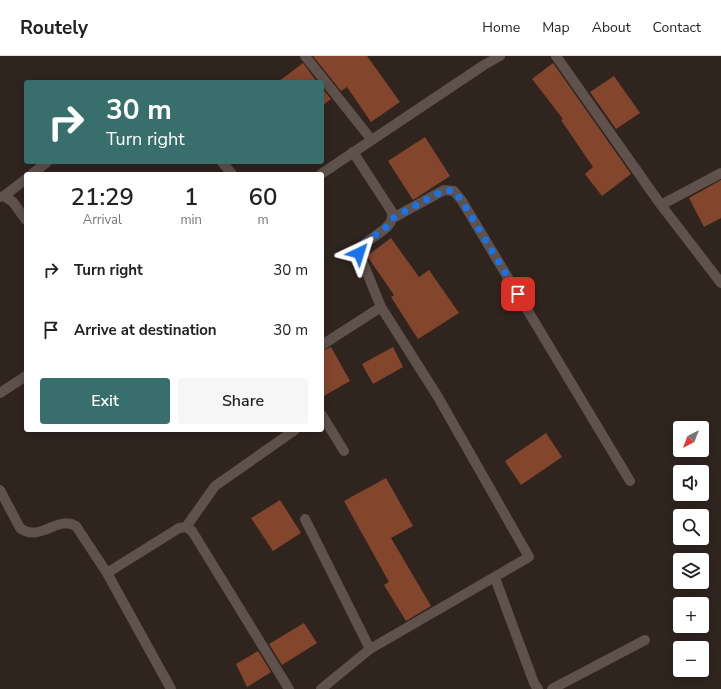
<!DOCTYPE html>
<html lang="en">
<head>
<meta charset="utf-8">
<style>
	:root { --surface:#fff; --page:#f6f6f6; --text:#222; --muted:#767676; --line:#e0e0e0; --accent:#386f6c }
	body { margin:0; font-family:"Nunito Sans",sans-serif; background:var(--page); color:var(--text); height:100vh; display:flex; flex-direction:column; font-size:15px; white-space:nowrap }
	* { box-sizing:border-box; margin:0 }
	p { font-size:13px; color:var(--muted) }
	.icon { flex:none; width:22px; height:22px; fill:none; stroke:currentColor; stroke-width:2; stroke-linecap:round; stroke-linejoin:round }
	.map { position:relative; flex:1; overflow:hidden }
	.details { position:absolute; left:24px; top:116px; width:300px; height:260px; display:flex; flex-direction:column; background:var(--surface); border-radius:4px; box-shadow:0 2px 10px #0003 }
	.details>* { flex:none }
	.hud { position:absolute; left:24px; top:24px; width:300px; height:84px; border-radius:4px; box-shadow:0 2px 10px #0003; background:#386f6c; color:#fff; overflow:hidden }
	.needle { width:26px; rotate:222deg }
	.controls { position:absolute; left:673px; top:365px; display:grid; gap:8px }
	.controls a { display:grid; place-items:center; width:36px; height:36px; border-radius:4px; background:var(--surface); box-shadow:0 2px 10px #0003; font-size:20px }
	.pin { position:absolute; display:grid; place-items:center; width:34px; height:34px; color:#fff; margin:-17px; border-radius:8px; box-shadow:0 2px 6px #0006 }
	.me { position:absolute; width:44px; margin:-22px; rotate:41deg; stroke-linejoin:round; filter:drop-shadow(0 0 3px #0008) }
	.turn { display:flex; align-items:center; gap:14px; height:84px; padding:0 16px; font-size:18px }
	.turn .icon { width:52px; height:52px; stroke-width:2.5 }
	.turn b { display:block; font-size:28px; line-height:34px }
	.eta { display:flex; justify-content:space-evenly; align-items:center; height:68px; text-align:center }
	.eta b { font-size:24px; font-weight:600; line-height:28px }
	.button { display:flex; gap:8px; margin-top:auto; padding:8px 16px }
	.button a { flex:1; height:46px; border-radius:4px; background:var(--accent); color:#fff; font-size:16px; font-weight:600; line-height:46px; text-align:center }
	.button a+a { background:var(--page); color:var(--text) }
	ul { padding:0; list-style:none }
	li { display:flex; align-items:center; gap:12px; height:60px; padding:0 16px }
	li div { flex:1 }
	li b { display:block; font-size:15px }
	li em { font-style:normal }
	header { display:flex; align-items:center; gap:24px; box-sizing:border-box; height:56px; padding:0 20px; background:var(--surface); border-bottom:1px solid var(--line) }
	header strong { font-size:19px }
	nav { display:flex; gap:22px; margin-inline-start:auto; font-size:14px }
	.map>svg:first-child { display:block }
	.building { fill:#83462d }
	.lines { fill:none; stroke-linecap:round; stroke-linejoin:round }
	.street { stroke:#5f514b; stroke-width:10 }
	.secondary { stroke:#5f514b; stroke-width:10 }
	.route { stroke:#1a73e8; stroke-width:7; stroke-dasharray:0 12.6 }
</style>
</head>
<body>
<header>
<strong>Routely</strong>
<nav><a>Home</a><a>Map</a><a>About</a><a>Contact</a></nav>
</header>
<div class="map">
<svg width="721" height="633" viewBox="0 0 721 633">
	<rect width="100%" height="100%" fill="#30241f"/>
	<path class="building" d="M 313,0 L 367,0 L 400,46 L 371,66 L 347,31 L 341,35 Z
		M 303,7 L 317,26 L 278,26 Z
		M 553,7 L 631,118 L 602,140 L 585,118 L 593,111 L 561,64 L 563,63 L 532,23 Z
		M 614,20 L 640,57 L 616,73 L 590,36 Z
		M 322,32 L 331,43 L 322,50 Z
		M 425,81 L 450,120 L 413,144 L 388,105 Z
		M 721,124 L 721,162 L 704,171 L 689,142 Z
		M 391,182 L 419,221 L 429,214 L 459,257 L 418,283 L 391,241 L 394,239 L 367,200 Z
		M 331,291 L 350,325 L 322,341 L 322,295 Z
		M 393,291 L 403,311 L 373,328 L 362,308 Z
		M 546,377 L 562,401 L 521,429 L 505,405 Z
		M 386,422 L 413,470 L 391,482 L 431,550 L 406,565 L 384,529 L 389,526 L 344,445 Z
		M 280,444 L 301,477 L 273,495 L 251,462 Z
		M 304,567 L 317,587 L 282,609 L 269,588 Z
		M 258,595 L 271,616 L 247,631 L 236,608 Z"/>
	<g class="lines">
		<path class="street" d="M 305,0 L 371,83
			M 556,0 L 661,149
			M 353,96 L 392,156 C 396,176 363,180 359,197 L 381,251
			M 222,106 L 232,118
			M 721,117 L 661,149 L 721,227
			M 32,118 L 47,106
			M 4,140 L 26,123
			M 0,141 L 4,140 L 13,146 L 26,164
			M 393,162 L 444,134 L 454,135 L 462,145 L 630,425
			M 322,359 L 344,395
			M 0,434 L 20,472 C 40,487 57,459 76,470 L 107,517
			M 305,463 L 370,593
			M 186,471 L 215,430 L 295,374
			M 495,522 L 534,627 L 538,633
			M 171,633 L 107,517 L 179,472 L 186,471 L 192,475 L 289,633
			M 321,633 L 370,593 L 529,501 L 438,341 L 381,251 L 322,289
			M 552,633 L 645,584"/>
		<path class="secondary" d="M 321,118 L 484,9 L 500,0
			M 0,337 L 26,320"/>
	</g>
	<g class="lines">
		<path class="route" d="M 359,197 C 363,181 387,177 393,162 L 444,134 L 454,135 L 462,145 L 518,238"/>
	</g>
</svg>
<div class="controls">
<a><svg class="needle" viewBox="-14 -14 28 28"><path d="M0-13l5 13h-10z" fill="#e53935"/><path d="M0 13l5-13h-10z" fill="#767676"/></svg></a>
<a><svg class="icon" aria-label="sound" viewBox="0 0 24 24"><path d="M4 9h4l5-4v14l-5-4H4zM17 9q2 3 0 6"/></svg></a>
<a><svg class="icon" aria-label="search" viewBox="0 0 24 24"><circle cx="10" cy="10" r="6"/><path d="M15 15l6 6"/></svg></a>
<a><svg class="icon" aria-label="layers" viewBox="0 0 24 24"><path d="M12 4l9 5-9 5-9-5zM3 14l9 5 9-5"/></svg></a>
<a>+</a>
<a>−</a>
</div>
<div class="pin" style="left:518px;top:238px;background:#d93025"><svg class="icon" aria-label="arrive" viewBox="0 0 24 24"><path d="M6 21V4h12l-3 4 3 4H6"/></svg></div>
<svg class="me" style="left:359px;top:197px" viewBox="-20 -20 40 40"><path d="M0-17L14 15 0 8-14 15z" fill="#1a73e8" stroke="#fff" stroke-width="4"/></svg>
<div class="hud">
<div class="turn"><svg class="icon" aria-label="right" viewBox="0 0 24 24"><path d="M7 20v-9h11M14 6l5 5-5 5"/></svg><div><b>30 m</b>Turn right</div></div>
</div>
<section class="details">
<div class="eta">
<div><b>21:29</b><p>Arrival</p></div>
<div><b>1</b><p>min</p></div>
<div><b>60</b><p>m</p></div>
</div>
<ul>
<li><svg class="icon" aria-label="right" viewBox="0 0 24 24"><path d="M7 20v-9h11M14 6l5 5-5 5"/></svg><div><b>Turn right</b></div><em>30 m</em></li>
<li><svg class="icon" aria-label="arrive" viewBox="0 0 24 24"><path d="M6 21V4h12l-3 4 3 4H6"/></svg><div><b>Arrive at destination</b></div><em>30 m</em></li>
</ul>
<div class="button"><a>Exit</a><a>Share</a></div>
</section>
</div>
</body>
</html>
